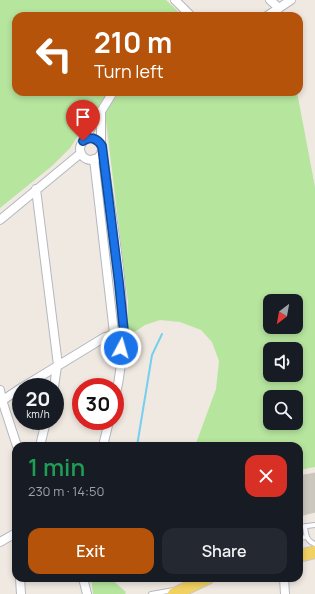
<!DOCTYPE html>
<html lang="en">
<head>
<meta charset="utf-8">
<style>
	:root { --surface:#171b24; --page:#242831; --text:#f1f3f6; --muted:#9ea1a6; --accent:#b45309 }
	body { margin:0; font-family:Manrope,sans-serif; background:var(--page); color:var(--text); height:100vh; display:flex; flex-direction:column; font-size:15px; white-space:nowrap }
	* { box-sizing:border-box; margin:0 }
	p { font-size:13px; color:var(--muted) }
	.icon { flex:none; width:22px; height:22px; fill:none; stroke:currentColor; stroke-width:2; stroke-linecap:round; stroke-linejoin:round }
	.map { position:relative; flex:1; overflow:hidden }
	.drawer { position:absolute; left:12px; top:442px; width:291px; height:140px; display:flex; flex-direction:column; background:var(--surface); border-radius:12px; box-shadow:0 2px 6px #0003 }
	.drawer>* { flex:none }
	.top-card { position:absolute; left:12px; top:12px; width:291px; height:84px; border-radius:12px; box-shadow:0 2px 6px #0003; background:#b45309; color:#fff; overflow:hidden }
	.needle { width:26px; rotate:211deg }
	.tools { position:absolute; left:263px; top:294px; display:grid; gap:8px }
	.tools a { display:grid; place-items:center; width:40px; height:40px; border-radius:8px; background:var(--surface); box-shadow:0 2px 6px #0003; font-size:20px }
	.speed { position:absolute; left:12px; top:378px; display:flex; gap:8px; font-size:20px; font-weight:700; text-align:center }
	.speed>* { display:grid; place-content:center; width:52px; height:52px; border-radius:50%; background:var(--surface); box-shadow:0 2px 6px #0003; line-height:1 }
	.speed small { font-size:10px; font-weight:400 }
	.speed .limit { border:6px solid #d22; background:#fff; color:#111 }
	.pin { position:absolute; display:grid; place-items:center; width:34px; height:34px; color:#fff; margin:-41px -17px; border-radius:50% 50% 50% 0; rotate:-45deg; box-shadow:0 0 4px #0007 }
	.pin .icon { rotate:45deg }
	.me { position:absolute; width:44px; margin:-22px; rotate:6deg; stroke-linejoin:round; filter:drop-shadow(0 0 3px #0008) }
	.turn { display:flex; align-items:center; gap:14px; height:84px; padding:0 16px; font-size:18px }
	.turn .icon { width:52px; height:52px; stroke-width:2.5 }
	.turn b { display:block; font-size:28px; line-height:34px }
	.round { display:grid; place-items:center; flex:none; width:42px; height:42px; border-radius:12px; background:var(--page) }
	.headline { display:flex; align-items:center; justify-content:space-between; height:68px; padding:0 16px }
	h1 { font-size:24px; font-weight:600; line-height:30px; color:#1e9e55 }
	.primary-button { display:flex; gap:8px; margin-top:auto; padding:8px 16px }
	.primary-button a { flex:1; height:46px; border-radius:12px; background:var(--accent); color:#fff; font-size:16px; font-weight:600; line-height:46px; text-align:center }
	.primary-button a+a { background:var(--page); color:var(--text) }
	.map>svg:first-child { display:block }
	.green { fill:#b6e59e; fill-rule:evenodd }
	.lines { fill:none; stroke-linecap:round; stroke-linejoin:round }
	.stream { stroke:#75cff0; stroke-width:2 }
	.building { fill:#cbc7bf; stroke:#cbc5ba }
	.service-casing { stroke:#b4b7c1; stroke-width:6 }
	.minor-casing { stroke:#b4b7c1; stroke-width:10 }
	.primary-casing { stroke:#c9c9c9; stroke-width:14 }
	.service { stroke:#fff; stroke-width:4 }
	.minor { stroke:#fff; stroke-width:8 }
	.primary { stroke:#f2d163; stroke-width:12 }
	.route-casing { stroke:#114b97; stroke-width:10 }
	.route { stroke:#1a73e8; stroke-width:7 }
</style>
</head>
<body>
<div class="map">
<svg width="315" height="594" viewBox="0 0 315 594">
	<rect width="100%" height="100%" fill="#efe9e1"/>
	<path class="green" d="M 0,0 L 166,0 L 183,16 L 16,16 L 16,92 L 108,92 L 70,148 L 52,166 L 0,208 Z
		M 119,92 L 297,92 L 315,187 L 315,467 L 299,470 L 299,446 L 195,446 L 216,389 L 219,361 L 212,342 L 201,330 L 180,322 L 160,320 L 145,325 L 128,336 L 128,302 L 105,113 ZM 270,301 L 296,301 L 296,327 L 270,327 ZM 270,349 L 296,349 L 296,375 L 270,375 ZM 270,397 L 296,397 L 296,423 L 270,423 Z
		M 91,578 L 110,578 L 126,592 L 125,594 L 93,594 Z"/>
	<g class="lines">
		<path class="stream" d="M 137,446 L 152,355 L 162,334"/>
	</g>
	<path class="building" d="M 315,473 L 315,512 L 299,516 L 299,476 Z"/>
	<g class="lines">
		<defs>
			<path id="service" d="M 305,526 C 306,534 306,541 315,544
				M 299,527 L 315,525
				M 299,538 L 306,537
				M 151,594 L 174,590"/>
			<path id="minor" d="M 175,0 L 191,16
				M 270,0 L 279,8
				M 267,16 L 291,0
				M80 149a11 11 0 1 1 22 0a11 11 0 1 1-22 0Z
				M 83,141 L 113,92
				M 101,144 L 101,111
				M 102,151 C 113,227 134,324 115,398
				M 94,159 L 114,333 L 121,347
				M 36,189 L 58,365
				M 0,220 L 81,153
				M 23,387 L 105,337 L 120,333
				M 54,387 L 57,366
				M 0,390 L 2,400 L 17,446
				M 0,402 L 21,388
				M 40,446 L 46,421
				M 103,446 L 109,421
				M 0,542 L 16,533
				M 20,578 L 21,594
				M 83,578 L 87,594
				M 284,578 L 285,594"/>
			<path id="primary" d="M 299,556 L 315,552
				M 174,594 L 208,578"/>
		</defs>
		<use href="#service" class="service-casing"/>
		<use href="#minor" class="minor-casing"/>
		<use href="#primary" class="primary-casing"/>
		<use href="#service" class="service"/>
		<use href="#minor" class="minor"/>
		<use href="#primary" class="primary"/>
	</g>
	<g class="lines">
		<defs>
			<path id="route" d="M 83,141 C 90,136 97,138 102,146 L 119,283 L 124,332 L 121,348"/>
		</defs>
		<use href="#route" class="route-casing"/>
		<use href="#route" class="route"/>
	</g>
</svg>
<div class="tools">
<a><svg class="needle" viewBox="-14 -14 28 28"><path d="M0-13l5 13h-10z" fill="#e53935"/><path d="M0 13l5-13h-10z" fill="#9ea1a6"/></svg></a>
<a><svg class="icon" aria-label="sound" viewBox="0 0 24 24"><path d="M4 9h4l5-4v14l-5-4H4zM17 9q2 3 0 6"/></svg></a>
<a><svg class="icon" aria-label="search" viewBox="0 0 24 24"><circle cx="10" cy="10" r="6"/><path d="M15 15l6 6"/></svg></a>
</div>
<div class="speed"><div>20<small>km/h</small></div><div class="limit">30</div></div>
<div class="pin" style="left:83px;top:141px;background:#d93025"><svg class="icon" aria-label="arrive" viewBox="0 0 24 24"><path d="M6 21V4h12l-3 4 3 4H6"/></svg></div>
<svg class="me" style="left:121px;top:348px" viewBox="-20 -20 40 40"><circle r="17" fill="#1a73e8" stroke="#fff" stroke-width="3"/><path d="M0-11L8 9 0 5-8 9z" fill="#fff"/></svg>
<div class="top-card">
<div class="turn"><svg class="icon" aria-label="left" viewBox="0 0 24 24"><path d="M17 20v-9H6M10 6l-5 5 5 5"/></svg><div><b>210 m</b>Turn left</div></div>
</div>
<section class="drawer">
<div class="headline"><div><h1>1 min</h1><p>230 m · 14:50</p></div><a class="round" style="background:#d93025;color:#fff"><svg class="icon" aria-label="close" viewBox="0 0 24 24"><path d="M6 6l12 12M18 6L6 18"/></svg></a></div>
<div class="primary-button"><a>Exit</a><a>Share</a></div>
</section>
</div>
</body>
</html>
